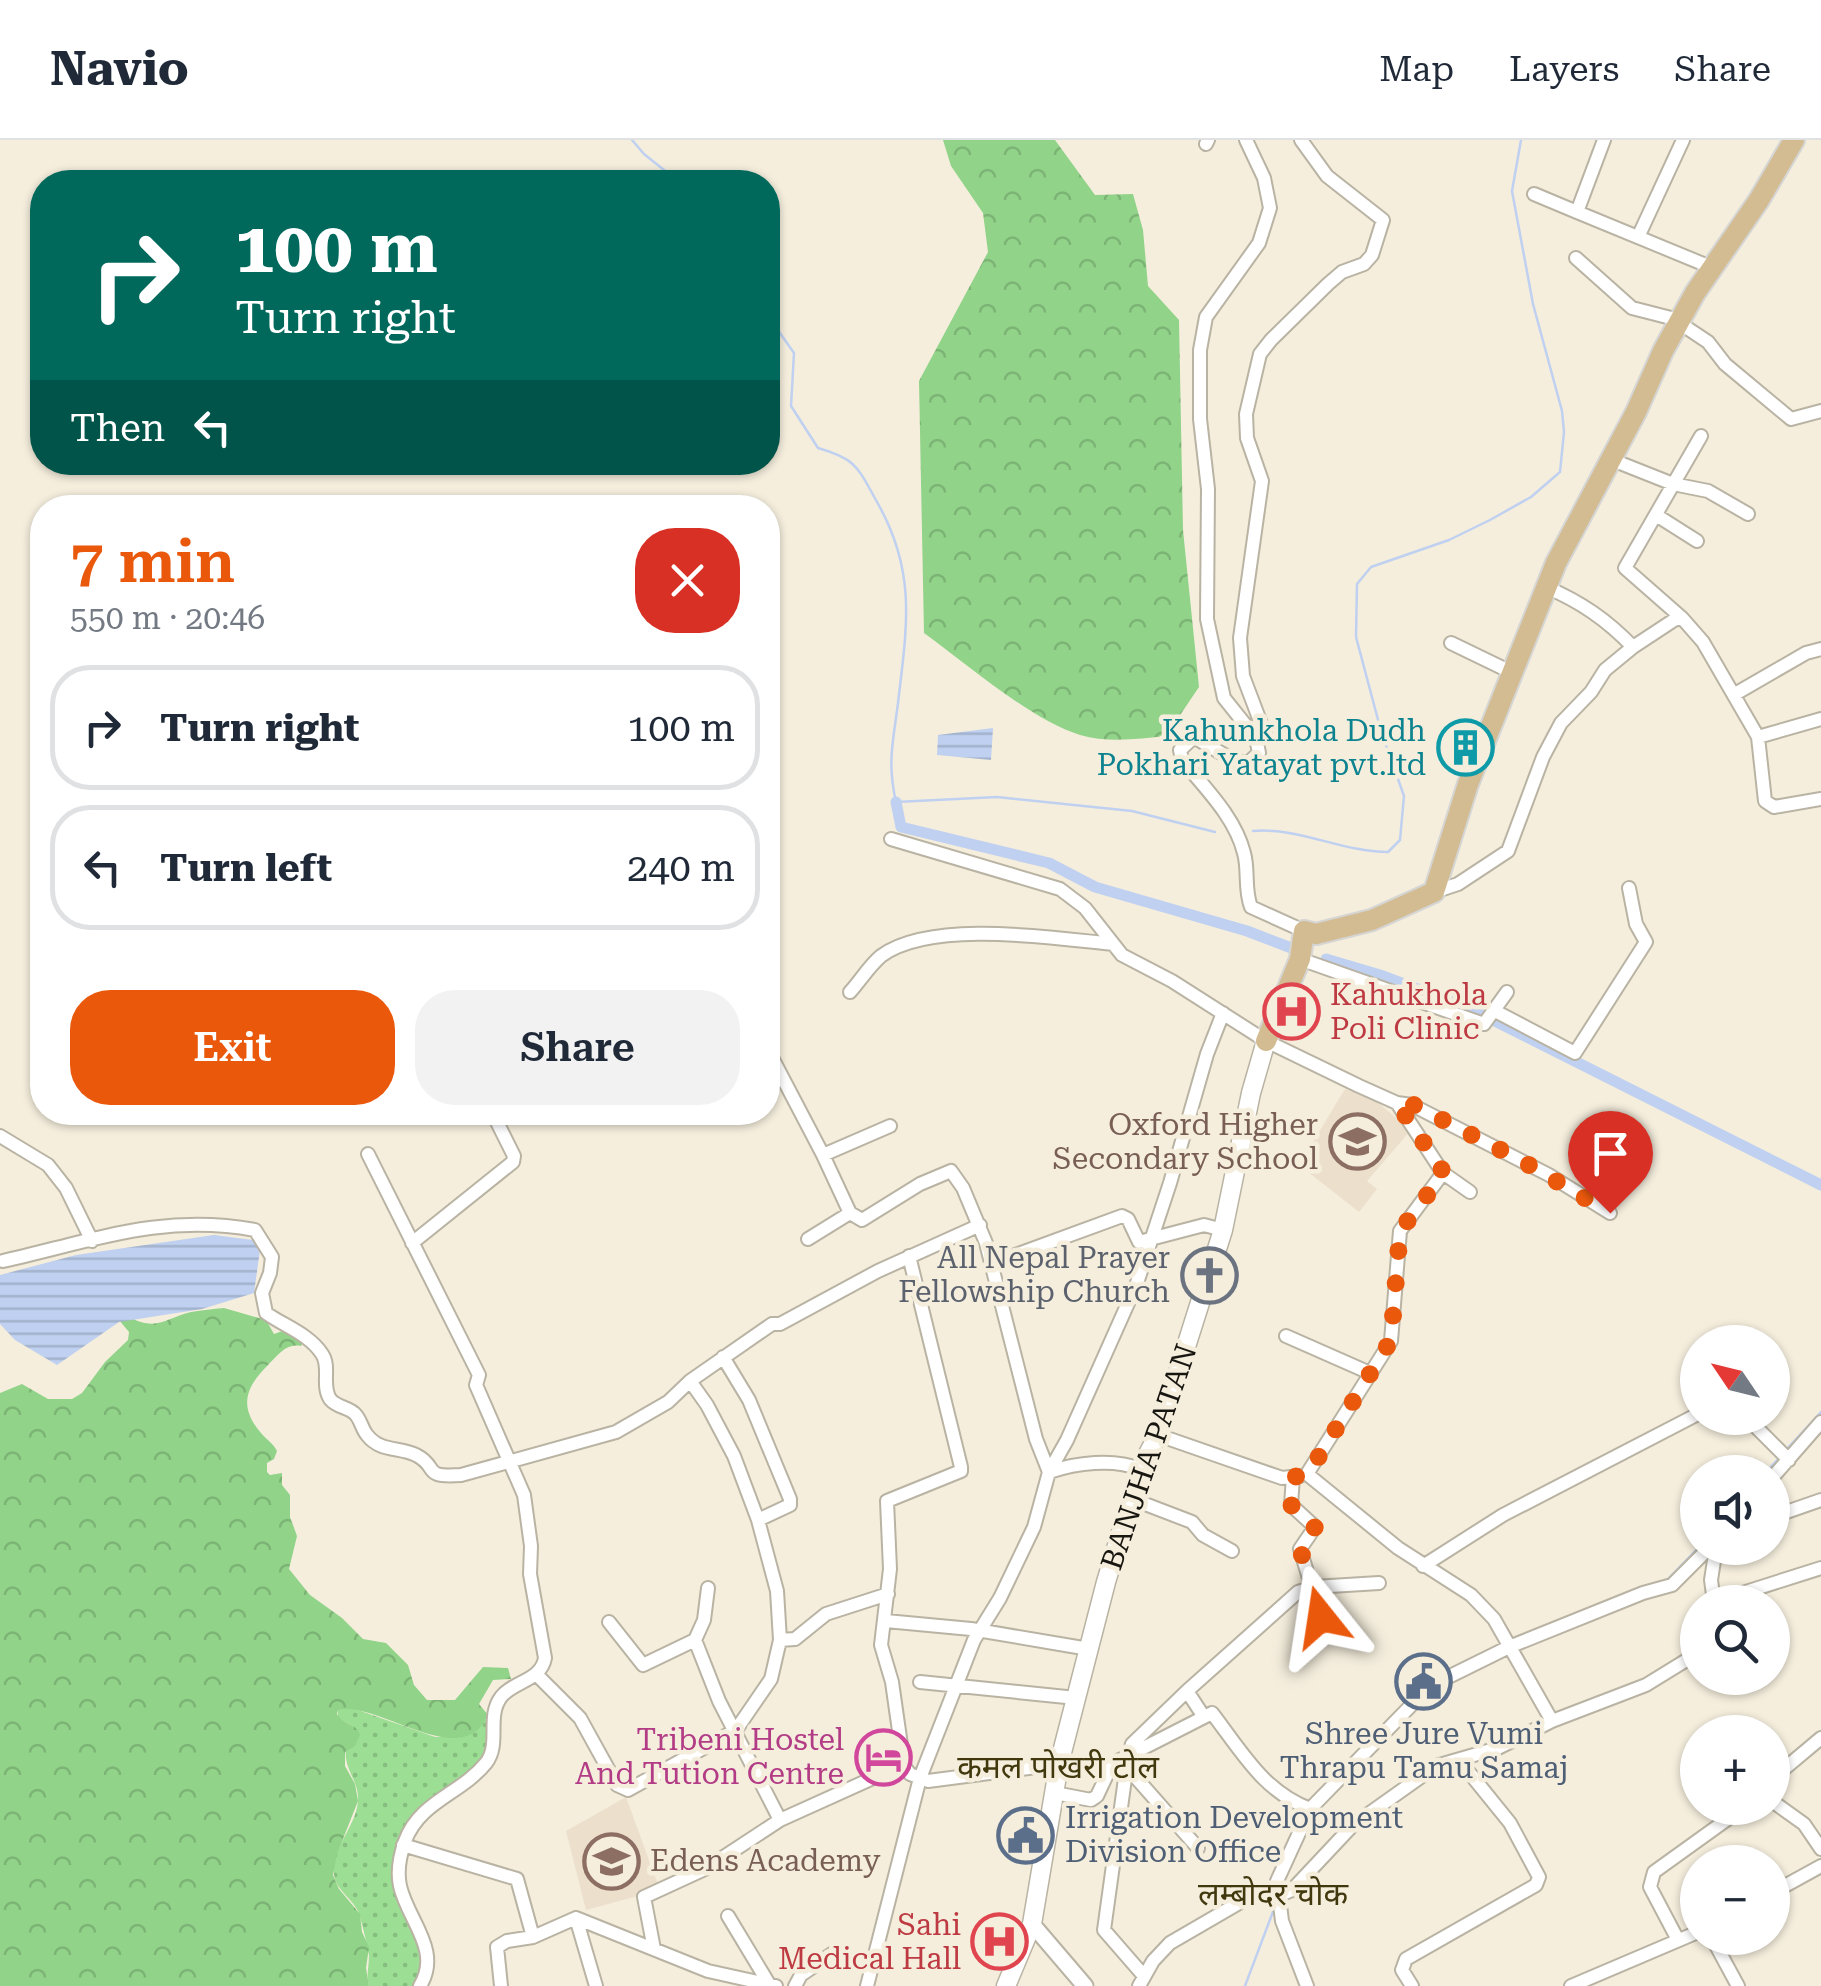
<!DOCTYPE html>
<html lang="en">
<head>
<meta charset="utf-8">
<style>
	:root { --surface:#fff; --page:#f2f2f3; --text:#1f2937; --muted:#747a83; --line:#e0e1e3; --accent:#ea580c }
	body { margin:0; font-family:"Roboto Serif","Noto Sans Devanagari",serif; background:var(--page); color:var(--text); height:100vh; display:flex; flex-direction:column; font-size:38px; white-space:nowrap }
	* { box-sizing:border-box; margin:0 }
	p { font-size:32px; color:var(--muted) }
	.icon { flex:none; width:55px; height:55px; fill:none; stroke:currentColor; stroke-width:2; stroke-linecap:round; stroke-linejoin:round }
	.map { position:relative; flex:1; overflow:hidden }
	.sheet { position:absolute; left:30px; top:355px; width:750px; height:630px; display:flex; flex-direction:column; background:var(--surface); border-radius:40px; box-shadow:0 2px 8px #0004 }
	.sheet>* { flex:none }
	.guide { position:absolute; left:30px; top:30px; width:750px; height:305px; border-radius:40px; box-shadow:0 2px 8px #0004; background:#00695c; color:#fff; overflow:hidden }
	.needle { width:65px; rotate:305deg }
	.fabs { position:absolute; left:1680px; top:1185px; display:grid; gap:20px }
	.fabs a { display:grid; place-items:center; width:110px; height:110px; border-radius:50%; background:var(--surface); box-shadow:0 2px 8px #0004; font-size:50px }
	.pin { position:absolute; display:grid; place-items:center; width:85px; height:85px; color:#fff; margin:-102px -42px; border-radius:50% 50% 50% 0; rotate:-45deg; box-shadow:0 0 10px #0007 }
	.pin .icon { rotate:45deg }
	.me { position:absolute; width:110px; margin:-55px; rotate:345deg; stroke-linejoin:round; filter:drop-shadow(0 0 8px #0008) }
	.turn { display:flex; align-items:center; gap:35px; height:210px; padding:0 40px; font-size:45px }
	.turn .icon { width:130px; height:130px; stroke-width:2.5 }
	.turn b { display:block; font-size:70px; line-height:85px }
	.then { display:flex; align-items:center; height:95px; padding:0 40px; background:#0003; gap:20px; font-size:38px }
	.round { display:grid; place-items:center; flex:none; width:105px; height:105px; border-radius:40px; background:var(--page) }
	.overview { display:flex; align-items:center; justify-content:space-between; height:170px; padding:0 40px }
	h1 { font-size:60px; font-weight:600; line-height:75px; color:var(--accent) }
	.cta { display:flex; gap:20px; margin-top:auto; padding:20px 40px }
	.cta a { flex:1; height:115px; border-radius:40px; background:var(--accent); color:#fff; font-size:40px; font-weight:600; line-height:115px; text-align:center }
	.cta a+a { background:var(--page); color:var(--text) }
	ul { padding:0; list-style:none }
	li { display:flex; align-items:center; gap:30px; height:125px; margin:0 20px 15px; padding:0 20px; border:5px solid var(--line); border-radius:40px }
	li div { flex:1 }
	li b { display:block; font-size:38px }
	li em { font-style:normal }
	header { display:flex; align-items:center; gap:60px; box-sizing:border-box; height:140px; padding:0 50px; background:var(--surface); border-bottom:2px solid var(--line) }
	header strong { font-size:48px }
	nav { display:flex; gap:55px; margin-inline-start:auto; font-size:35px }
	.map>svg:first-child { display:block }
	.education { fill:#ecdfcb }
	.grass { fill:url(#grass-dots) }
	.forest { fill:url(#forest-crowns) }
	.water { fill:url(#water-rules) }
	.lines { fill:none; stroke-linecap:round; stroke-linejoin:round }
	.stream { stroke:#bfd0f0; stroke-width:2.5 }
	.canal { stroke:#bfd0f0; stroke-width:11 }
	.minor-casing { stroke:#b9b3a3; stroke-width:16 }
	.tertiary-casing { stroke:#b9b3a3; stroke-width:19 }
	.secondary-casing { stroke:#b9b3a3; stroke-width:21 }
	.primary-casing { stroke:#d5d5d4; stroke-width:24 }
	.minor { stroke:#fff; stroke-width:12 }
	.tertiary { stroke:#fff; stroke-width:15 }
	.secondary { stroke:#fff; stroke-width:18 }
	.primary { stroke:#d3bc91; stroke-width:20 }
	.route { stroke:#ea580c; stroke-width:18; stroke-dasharray:0 32.4 }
	.labels { text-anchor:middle; stroke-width:9; stroke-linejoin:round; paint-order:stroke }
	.culture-label { font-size:30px; fill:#0d838f; stroke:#f5eedd; text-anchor:end }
	.health-label { font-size:30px; fill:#be3a42; stroke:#f5eedd; text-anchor:start }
	.education-label { font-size:30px; fill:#785e54; stroke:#f5eedd; text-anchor:end }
	.worship-label { font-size:30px; fill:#5b616d; stroke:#f5eedd; text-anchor:end }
	.street-label { font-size:30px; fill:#181610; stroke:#f5eedd }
	.service-label { font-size:30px; fill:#4e5e75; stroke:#f5eedd }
	.hotel-label { font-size:30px; fill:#b23c85; stroke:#f5eedd; text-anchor:end }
	.neighbourhood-label { font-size:32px; fill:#41380e; stroke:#f5eedd }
</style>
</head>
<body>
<header>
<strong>Navio</strong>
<nav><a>Map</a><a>Layers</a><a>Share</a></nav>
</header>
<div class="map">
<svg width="1821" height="1846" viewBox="0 0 1821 1846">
	<defs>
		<pattern id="grass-dots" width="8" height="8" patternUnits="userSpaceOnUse" patternTransform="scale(2.5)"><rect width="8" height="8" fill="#9cde94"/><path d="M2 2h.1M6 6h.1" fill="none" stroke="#86be7f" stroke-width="1.8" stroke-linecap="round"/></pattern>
		<pattern id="forest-crowns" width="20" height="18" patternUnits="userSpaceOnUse" patternTransform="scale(2.5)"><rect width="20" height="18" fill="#91d389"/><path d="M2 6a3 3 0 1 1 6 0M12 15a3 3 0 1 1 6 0" fill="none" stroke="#7cb475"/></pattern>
		<pattern id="water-rules" width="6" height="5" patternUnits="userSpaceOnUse" patternTransform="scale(2.5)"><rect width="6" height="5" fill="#bfd0f0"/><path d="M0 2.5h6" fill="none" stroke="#a3b2cd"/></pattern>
	</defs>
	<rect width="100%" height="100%" fill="#f5eedd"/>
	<path class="education" d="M 1345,949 L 1377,962 L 1411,990 L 1367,1041 L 1377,1049 L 1359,1072 L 1299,1025 Z
		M 626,1657 L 660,1750 L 586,1770 L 566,1691 Z"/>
	<path class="grass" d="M 342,1568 L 355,1569 L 435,1597 L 459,1596 L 487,1579 L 488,1575 L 494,1575 L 487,1617 L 419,1673 L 398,1716 L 426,1825 L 418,1846 L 369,1846 C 366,1834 369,1827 369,1816 C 369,1812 360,1774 358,1771 C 349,1754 331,1748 334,1725 C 337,1702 357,1683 358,1660 C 359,1640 343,1629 346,1608 L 355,1605 L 353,1586 L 338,1578 L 338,1570 Z"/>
	<path class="forest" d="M 943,0 L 1055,0 L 1095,55 L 1133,54 L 1143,90 L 1148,146 L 1179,180 L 1183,390 L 1199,547 L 1166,596 C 1138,599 1108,603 1080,595 C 1031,580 967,524 924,493 L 919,241 L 988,112 L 983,73 L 951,26 Z
		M 224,1168 L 266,1180 L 274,1194 L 285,1190 L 303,1202 L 301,1206 C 286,1203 278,1215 268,1225 C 246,1247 238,1266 261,1293 C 267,1300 273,1303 277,1311 L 274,1319 L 267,1323 L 267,1332 L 270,1335 L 282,1333 L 282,1345 L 290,1355 L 290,1377 L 297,1396 L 289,1429 L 310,1455 L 342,1478 L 363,1499 L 386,1503 L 408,1525 L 414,1545 L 427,1560 L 455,1560 L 483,1527 L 508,1528 L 511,1539 L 493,1540 L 479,1564 L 488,1575 C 462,1634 378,1560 338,1570 L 337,1574 C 343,1585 357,1583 360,1595 L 355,1606 L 345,1612 L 345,1626 L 355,1644 L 358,1661 L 337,1714 L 333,1735 L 339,1749 L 360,1774 L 362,1792 L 369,1807 L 366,1828 L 369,1846 L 0,1846 L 0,1253 L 22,1244 L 48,1259 L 72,1259 L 82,1253 L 105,1222 L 128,1200 L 129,1192 L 119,1180 L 127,1176 C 157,1192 163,1179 191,1172 C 202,1170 213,1169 224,1168 Z"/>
	<path class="water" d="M 993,588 L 991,620 L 937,615 L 938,595 Z
		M 214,1095 L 253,1100 L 260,1110 L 254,1153 L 202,1169 L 119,1182 L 57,1225 L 15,1200 L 0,1184 L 0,1135 L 76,1115 Z"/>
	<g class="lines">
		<path class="stream" d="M 632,0 L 644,14 L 679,42
			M 768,176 L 794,213 L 791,266 L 818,308 C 857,319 858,328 877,362 C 917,432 907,486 898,563 C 893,603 887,622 896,662 L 997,657 L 1132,671 L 1215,692
			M 1253,691 C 1299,687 1341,712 1388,712 L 1400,700 L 1404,656 L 1381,591 L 1356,497 L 1357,444 L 1371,427 L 1449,400 L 1490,380 L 1531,357 L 1560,332 L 1564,292 L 1562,271 L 1533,164 L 1512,51 L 1521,0
			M 1785,1311 L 1821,1272
			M 1766,1332 L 1780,1317
			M 1668,1439 L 1698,1408
			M 1245,1846 L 1274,1769"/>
		<path class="canal" d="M 896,662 L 901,687 L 1049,723 L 1095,747 L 1247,791 L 1294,809
			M 1326,819 L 1380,835 L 1479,872
			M 1495,881 L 1821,1045"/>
		<defs>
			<path id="minor" d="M 1246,0 L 1264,38 L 1270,68 L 1259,103 L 1206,177 L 1200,210 L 1200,279 L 1208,349 L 1207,479 L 1224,558 L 1256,598 L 1259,613 L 1247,624 L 1231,619 L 1194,597 L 1180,610 L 1182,620 C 1205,648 1235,677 1244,713 C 1249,731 1244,749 1251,767 L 1304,791
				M 1604,0 L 1577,72 L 1713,128
				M 1206,4 L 1208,0
				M 1534,54 L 1577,72
				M 1639,95 L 1683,0
				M 1576,118 L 1632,168 L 1671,178 L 1678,184
				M 1678,182 L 1708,202 L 1725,224 L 1791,279 L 1821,271
				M 1610,319 L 1673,344 L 1708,351 L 1748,374
				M 1656,375 L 1697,401
				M 1546,447 C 1581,462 1607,480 1633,507 L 1674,480 L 1682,478 L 1703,502 L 1758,597 L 1821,579
				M 1682,478 L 1625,428 L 1701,296
				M 1451,503 L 1513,533
				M 1735,554 L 1806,513 L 1821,509
				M 1758,597 L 1765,661 L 1774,667 L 1821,659
				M 1256,598 L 1265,594 L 1243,536 L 1240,498 L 1262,341 L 1247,298 L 1246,274 L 1260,214 L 1271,200 L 1328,144 L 1342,132 L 1364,124 L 1372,115 L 1383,80 L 1327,36 L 1301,0
				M 891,699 L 1060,749 L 1085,768 L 1122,815 L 1172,841 L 1266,901 L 1359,946 L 1397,963 L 1412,965 L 1549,1035 L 1610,1073
				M 1434,752 L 1458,744 L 1508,711 L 1543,617 L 1561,583 L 1591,552 L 1605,530 L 1633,507
				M 1300,819 L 1484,884 L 1507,852
				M 850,852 C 860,841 870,825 881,816 C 931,779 1053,798 1113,804
				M 1495,871 L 1575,913 L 1646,802 L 1636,784 L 1629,748
				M 768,910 L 823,1015 L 850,1073 L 862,1080 L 920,1044 L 951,1031 L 963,1048 L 986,1103 L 1036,1299 L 1049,1332 C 1076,1323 1113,1318 1140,1329
				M 0,996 L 48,1025 L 66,1048 L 92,1101
				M 368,1014 L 479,1235 L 476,1245 L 524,1355 L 531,1406 L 530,1434 L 545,1518 C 541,1541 513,1541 501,1557 C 486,1577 501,1604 486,1623 C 461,1654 420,1661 405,1701 C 400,1715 397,1732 400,1746 C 408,1781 442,1810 420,1846
				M 823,1015 L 890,986
				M 1443,1033 L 1470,1052
				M 808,1099 L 850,1073
				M 412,1103 L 513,1022 L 514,1016 L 492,972
				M 3,1121 C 92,1101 162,1073 255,1090 L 272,1117 L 270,1133 L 262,1153 L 266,1173 C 284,1186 309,1194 322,1214 C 331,1227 321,1245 330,1259 C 337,1268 350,1267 356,1275 C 361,1281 362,1289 367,1295 C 380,1312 399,1307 416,1315 C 440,1327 420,1338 461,1335 L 616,1292 L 668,1262 L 690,1241 L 772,1184 L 780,1184 L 878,1131 L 980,1085
				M 991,1124 L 1122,1076 L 1128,1079 L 1139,1102 L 1204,1085 L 1223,1090
				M 1286,1196 L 1370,1233
				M 723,1217 L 749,1260 L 790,1359 L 790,1365 L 758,1380
				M 1747,1278 L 1789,1320
				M 1158,1295 L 1282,1338 L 1300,1336
				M 1307,1334 L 1391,1201 L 1400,1091 L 1443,1033 L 1397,963
				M 1307,1334 L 1398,1408 L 1471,1455 L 1494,1479 L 1552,1581
				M 1293,1337 L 1291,1365 L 1315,1387 L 1300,1409 L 1321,1477
				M 1772,1338 L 1821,1282
				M 1132,1359 L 1192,1382 L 1203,1395 L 1232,1411
				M 1772,1377 L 1821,1360
				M 1423,1426 L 1503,1375 L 1698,1274
				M 708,1448 L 704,1480 L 695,1500 L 719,1561 L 780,1680
				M 1714,1462 L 1821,1428
				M 1714,1462 L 1711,1440 L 1716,1408
				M 886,1481 L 971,1489 L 1089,1509
				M 609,1482 L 643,1525 L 695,1500
				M 780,1500 L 795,1499 L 826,1474 L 888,1454
				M 536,1534 L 580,1578 L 617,1645 L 628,1650 L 736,1590 L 771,1539 L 780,1500 L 777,1451 L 758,1380 L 734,1316 L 707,1265 L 690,1241
				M 920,1542 L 1076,1558
				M 1204,1577 L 1187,1551 L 1298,1452 L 1314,1447 L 1379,1443
				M 1129,1624 L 1131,1632 L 1198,1708
				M 904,1626 L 892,1542 L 881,1505 L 890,1429 L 887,1361 L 961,1331 L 961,1327 L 909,1116
				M 1772,1639 L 1821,1598
				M 1055,1653 L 1091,1660 L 1097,1656 L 1112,1624 L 1212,1573 C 1242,1612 1263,1651 1310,1669
				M 1772,1661 L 1804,1684 L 1821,1709
				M 403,1705 L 517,1739 L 533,1797 L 507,1801 L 497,1807 L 501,1846
				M 1772,1753 L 1821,1726
				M 728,1776 L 769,1844
				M 576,1778 L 596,1846
				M 533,1797 L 576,1778 L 708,1831 L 776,1846
				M 1712,1798 L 1738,1846
				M 1678,1800 L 1650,1747 L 1654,1732 L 1743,1668
				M 654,1809 L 644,1757 L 707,1728 L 780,1680 L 893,1629 L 904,1626 L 910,1634 L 928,1641 L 1059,1624
				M 1144,1836 L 1104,1790 L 1128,1617 L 1132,1604 L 1187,1551
				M 795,1846 L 801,1835 L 833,1813
				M 867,1846 L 920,1638 L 974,1500 L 1000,1458 L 1034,1387 L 1049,1332 L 1067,1300 L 1137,1143 L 1170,1043 L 1207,914 L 1223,873
				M 1139,1846 L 1153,1821 L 1170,1803 L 1244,1760 L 1259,1754 L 1276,1757 L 1292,1750 L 1353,1685 L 1436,1626 L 1498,1608 L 1552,1581 L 1646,1545 L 1698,1513
				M 1307,1846 L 1282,1781 L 1277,1741 L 1310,1669 L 1430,1546 L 1509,1507 L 1643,1453 L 1672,1445 L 1709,1408
				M 1412,1846 L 1402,1830 L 1406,1819 L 1536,1745 L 1539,1737 L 1510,1683 L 1459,1620
				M 1571,1846 L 1698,1792"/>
			<path id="tertiary" d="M 1032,1784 L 1085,1846"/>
			<path id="secondary" d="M 1006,1846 L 1032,1784 L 1059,1624 L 1106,1442 L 1140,1329 L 1158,1295 L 1223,1090 L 1251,953 L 1266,901"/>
			<path id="primary" d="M 1266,901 L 1300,819 L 1304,791 L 1316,794 L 1372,780 L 1434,752 L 1468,644 L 1556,423 L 1636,272 L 1663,211 L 1695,153 L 1759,60 L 1794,0"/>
		</defs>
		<use href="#minor" class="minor-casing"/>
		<use href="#tertiary" class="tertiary-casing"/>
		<use href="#secondary" class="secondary-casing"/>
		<use href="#primary" class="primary-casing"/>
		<use href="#minor" class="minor"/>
		<use href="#tertiary" class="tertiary"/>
		<use href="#secondary" class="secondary"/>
		<use href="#primary" class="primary"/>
	</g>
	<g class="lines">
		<path class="route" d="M 1321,1477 L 1300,1409 L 1315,1387 L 1290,1364 L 1293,1337 L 1308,1334 L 1391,1200 L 1400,1091 L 1444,1033 L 1397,963 L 1412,964 L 1524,1022 L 1610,1073"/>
	</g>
	<defs>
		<symbol id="building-ring" viewBox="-11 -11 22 22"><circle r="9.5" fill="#f5eedd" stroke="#0f9aa8" stroke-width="1.5"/><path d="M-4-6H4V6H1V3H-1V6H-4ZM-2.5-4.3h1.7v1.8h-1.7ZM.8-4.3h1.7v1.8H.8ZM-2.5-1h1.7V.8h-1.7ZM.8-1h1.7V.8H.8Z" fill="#0f9aa8"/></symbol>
		<symbol id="hospital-ring" viewBox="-11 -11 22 22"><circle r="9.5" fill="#f5eedd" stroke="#e0444e" stroke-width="1.5"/><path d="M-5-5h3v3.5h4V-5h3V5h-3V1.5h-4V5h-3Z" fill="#e0444e"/></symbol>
		<symbol id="school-ring" viewBox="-11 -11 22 22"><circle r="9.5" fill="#f5eedd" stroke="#8d6e63" stroke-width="1.5"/><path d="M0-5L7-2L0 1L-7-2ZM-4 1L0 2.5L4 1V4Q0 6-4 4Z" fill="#8d6e63"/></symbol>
		<symbol id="church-ring" viewBox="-11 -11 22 22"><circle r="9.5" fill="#f5eedd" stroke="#6b7280" stroke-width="1.5"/><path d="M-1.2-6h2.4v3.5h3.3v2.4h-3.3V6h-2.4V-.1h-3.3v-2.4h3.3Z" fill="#6b7280"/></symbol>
		<symbol id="civic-ring" viewBox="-11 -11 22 22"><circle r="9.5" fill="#f5eedd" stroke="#5c6f8a" stroke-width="1.5"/><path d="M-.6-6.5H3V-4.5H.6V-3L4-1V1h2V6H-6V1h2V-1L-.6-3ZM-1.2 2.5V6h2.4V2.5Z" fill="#5c6f8a"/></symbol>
		<symbol id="hotel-ring" viewBox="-11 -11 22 22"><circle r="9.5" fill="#f5eedd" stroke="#d1479c" stroke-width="1.5"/><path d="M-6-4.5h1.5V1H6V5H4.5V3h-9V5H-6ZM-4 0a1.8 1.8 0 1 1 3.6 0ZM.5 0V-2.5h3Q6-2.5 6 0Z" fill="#d1479c"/></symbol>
	</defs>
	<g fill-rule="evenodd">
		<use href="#building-ring" x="1434" y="576" width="63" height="63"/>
		<use href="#hospital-ring" x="1260" y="840" width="63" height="63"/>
		<use href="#school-ring" x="1326" y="970" width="63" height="63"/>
		<use href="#church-ring" x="1178" y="1104" width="63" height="63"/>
		<use href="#civic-ring" x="1392" y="1510" width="63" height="63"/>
		<use href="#hotel-ring" x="852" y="1586" width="63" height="63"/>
		<use href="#civic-ring" x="994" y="1664" width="63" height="63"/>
		<use href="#school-ring" x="580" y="1690" width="63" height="63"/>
		<use href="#hospital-ring" x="968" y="1770" width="63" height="63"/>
	</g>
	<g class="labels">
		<g class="culture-label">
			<text x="1426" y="601">Kahunkhola Dudh<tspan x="1426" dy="34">Pokhari Yatayat pvt.ltd</tspan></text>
		</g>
		<g class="health-label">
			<text x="1330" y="865">Kahukhola<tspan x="1330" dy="34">Poli Clinic</tspan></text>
			<text x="961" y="1795" text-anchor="end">Sahi<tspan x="961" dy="34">Medical Hall</tspan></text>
		</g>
		<g class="education-label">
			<text x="1318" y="995">Oxford Higher<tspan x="1318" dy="34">Secondary School</tspan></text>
			<text x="650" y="1731" text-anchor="start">Edens Academy</text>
		</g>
		<g class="worship-label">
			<text x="1170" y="1128">All Nepal Prayer<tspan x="1170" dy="34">Fellowship Church</tspan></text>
		</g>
		<g class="street-label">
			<text transform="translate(1149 1317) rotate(-71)" y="10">BANJHA PATAN</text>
		</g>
		<g class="service-label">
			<text x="1424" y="1604">Shree Jure Vumi<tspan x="1424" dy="34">Thrapu Tamu Samaj</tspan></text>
			<text x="1065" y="1688" text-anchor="start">Irrigation Development<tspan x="1065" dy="34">Division Office</tspan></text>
		</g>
		<g class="hotel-label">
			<text x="844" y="1610">Tribeni Hostel<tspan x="844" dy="34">And Tution Centre</tspan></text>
		</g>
		<g class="neighbourhood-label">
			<text x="1058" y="1638">कमल पोखरी टोल</text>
			<text x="1273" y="1765">लम्बोदर चोक</text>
		</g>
	</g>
</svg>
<div class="fabs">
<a><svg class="needle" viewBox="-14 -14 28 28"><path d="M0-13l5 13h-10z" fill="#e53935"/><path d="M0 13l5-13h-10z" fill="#747a83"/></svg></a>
<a><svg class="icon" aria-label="sound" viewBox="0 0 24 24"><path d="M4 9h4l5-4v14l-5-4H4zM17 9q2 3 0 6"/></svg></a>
<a><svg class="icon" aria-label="search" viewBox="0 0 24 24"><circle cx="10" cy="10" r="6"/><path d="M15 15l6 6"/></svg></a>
<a>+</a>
<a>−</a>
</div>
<div class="pin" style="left:1610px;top:1073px;background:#d93025"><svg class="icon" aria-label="arrive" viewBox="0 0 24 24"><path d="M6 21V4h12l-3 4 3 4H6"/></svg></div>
<svg class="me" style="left:1321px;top:1477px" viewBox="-20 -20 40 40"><path d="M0-17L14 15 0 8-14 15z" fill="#ea580c" stroke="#fff" stroke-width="4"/></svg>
<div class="guide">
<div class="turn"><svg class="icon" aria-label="right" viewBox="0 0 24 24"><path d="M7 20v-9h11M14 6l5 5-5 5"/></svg><div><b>100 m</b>Turn right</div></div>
<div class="then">Then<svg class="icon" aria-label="left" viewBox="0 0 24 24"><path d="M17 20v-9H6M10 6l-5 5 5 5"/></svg></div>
</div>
<section class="sheet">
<div class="overview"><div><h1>7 min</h1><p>550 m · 20:46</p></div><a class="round" style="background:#d93025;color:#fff"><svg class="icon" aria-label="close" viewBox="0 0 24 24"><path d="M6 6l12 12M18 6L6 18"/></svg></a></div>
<ul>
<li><svg class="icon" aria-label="right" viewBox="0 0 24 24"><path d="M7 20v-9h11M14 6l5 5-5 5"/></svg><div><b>Turn right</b></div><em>100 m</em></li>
<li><svg class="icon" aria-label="left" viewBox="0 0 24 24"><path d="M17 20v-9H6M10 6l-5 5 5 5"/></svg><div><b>Turn left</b></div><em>240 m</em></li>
</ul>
<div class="cta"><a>Exit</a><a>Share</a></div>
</section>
</div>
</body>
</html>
